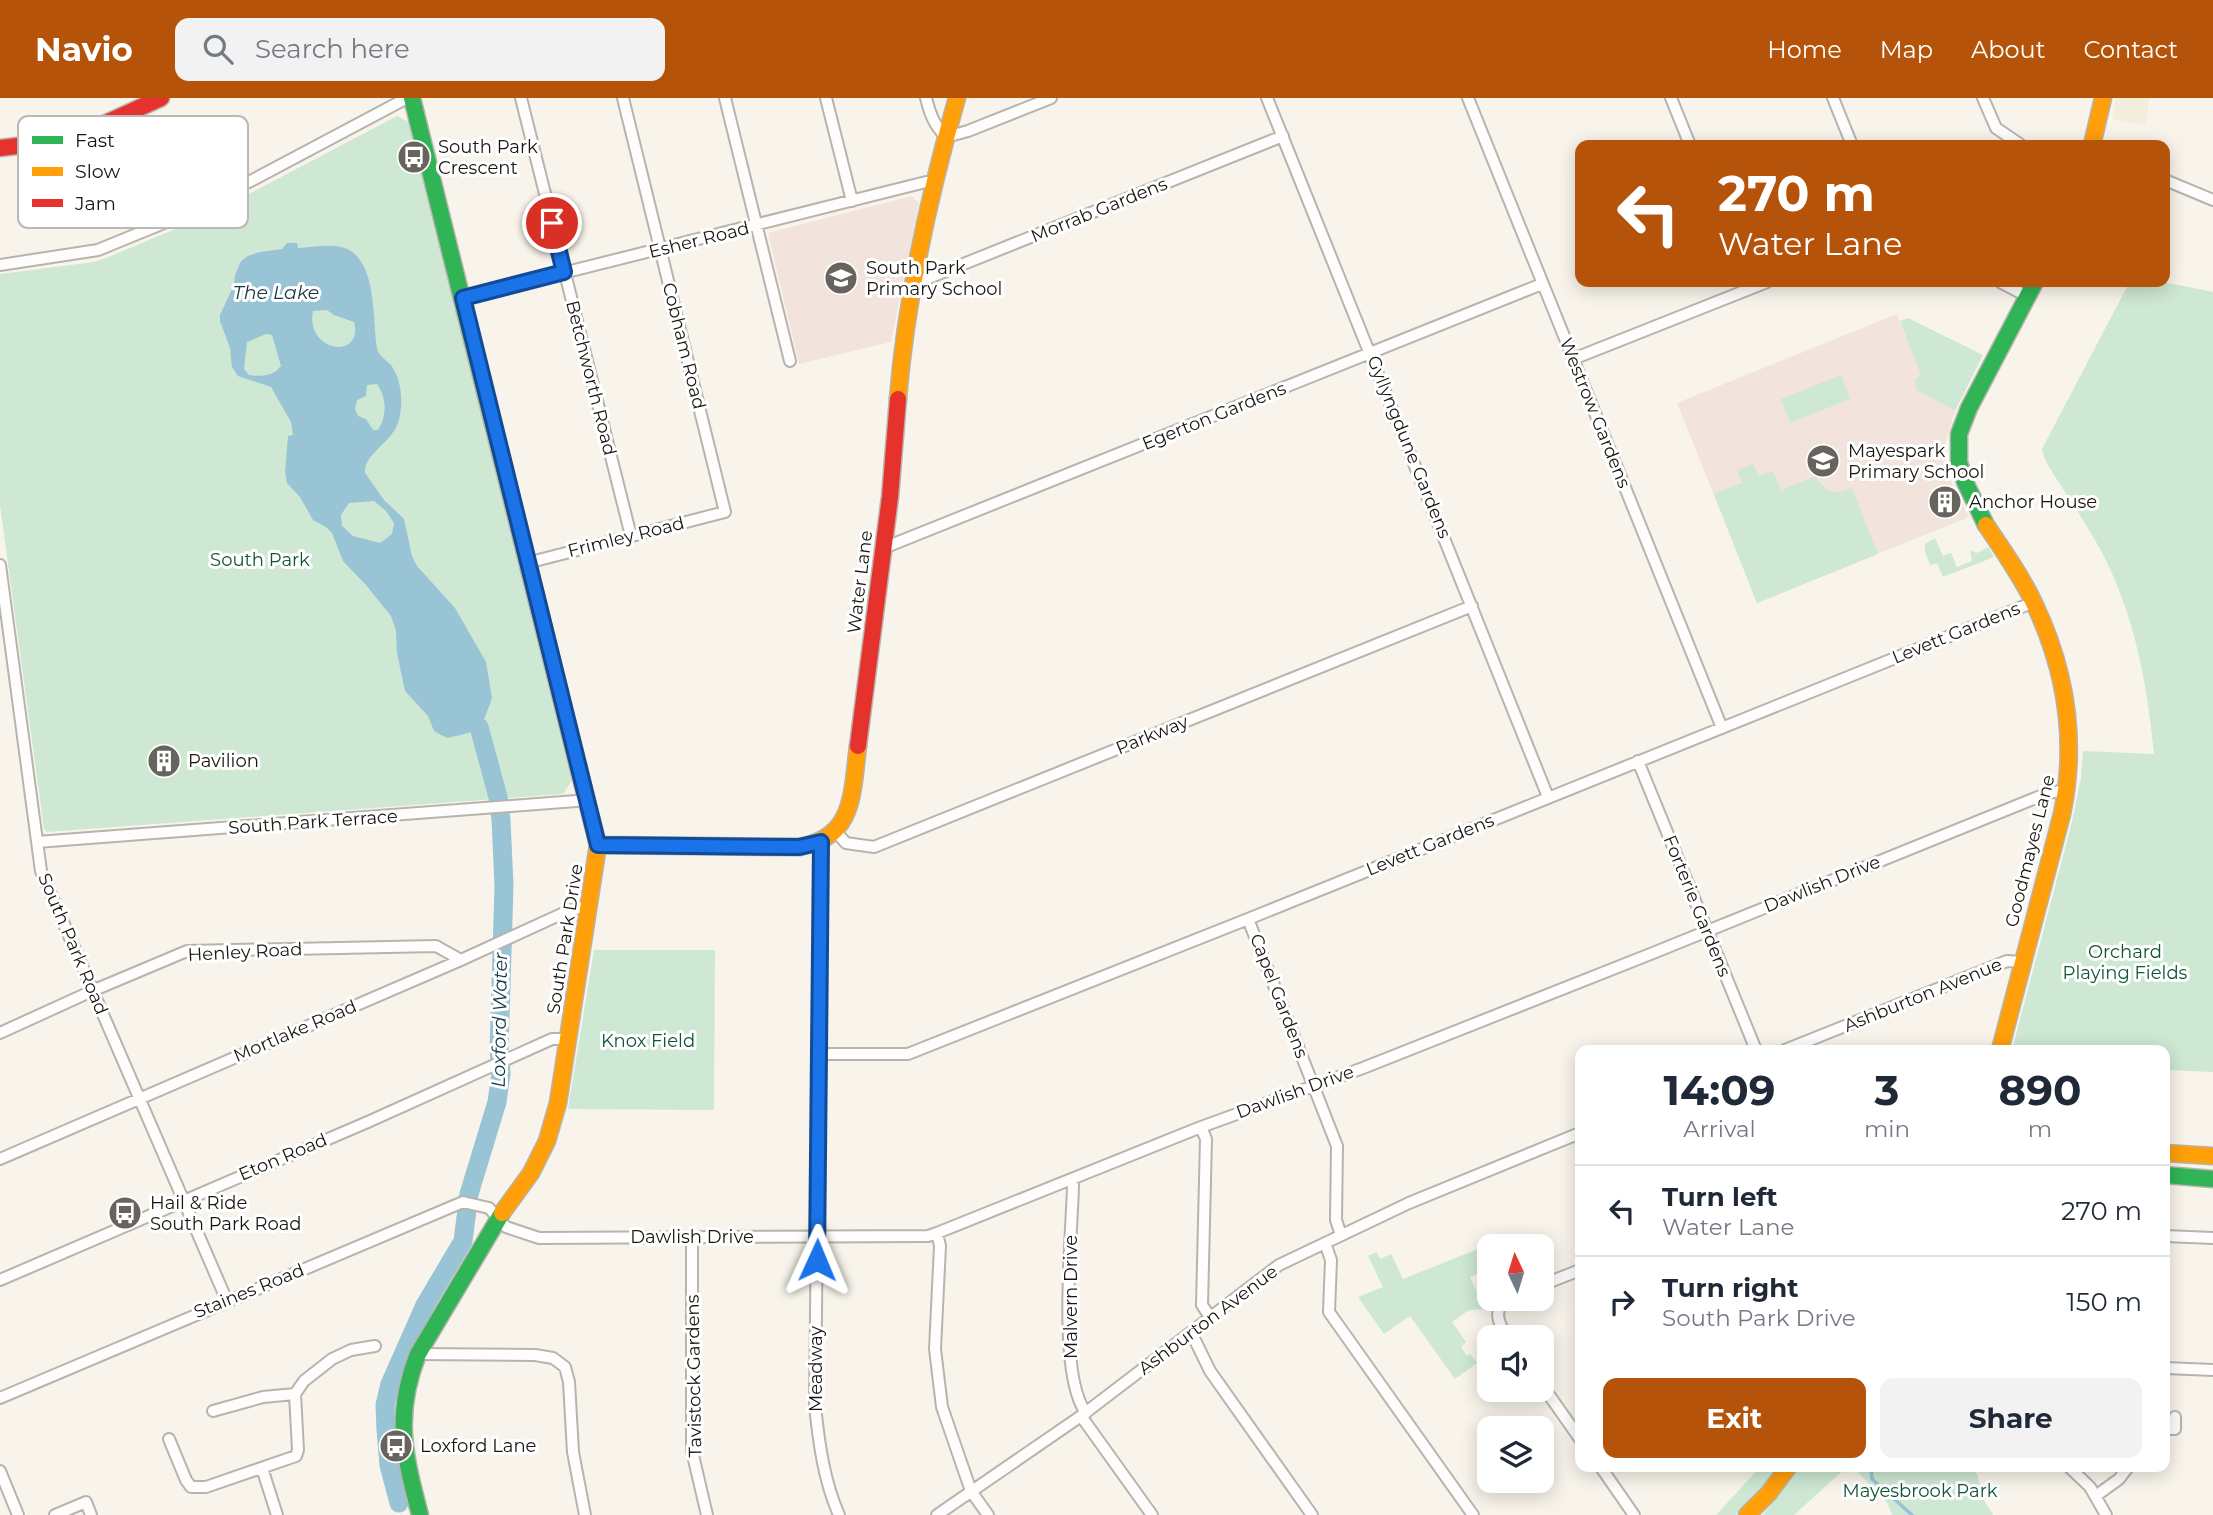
<!DOCTYPE html>
<html lang="en">
<head>
<meta charset="utf-8">
<style>
	:root { --surface:#fff; --page:#f2f2f3; --text:#1f2937; --muted:#747a83; --line:#e0e1e3; --accent:#b45309 }
	body { margin:0; font-family:Montserrat,sans-serif; background:var(--page); color:var(--text); height:100vh; display:flex; flex-direction:column; font-size:26px; white-space:nowrap }
	* { box-sizing:border-box; margin:0 }
	p { font-size:23px; color:var(--muted) }
	.icon { flex:none; width:38px; height:38px; fill:none; stroke:currentColor; stroke-width:2; stroke-linecap:round; stroke-linejoin:round }
	.map { position:relative; flex:1; overflow:hidden }
	.side { position:absolute; left:1575px; top:947px; width:595px; height:427px; display:flex; flex-direction:column; background:var(--surface); border-radius:14px; box-shadow:0 4px 18px #0003 }
	.side>* { flex:none }
	.top-card { position:absolute; left:1575px; top:42px; width:595px; height:147px; border-radius:14px; box-shadow:0 4px 18px #0003; background:#b45309; color:#fff; overflow:hidden }
	.needle { width:46px; rotate:356deg }
	.controls { position:absolute; left:1477px; top:1136px; display:grid; gap:14px }
	.controls a { display:grid; place-items:center; width:77px; height:77px; border-radius:14px; background:var(--surface); box-shadow:0 4px 18px #0003; font-size:35px }
	.pin { position:absolute; display:grid; place-items:center; width:60px; height:60px; color:#fff; margin:-30px; border:4px solid #fff; border-radius:50%; box-shadow:0 2px 7px #0007 }
	.me { position:absolute; width:77px; margin:-38px; rotate:1deg; stroke-linejoin:round; filter:drop-shadow(0 0 5px #0008) }
	.turn { display:flex; align-items:center; gap:24px; height:147px; padding:0 28px; font-size:32px }
	.turn .icon { width:91px; height:91px; stroke-width:2.5 }
	.turn b { display:block; font-size:49px; line-height:60px }
	.eta { display:flex; justify-content:space-evenly; align-items:center; height:119px; text-align:center }
	.eta b { font-size:42px; font-weight:700; line-height:49px }
	.cta { display:flex; gap:14px; margin-top:auto; padding:14px 28px }
	.cta a { flex:1; height:80px; border-radius:14px; background:var(--accent); color:#fff; font-size:28px; font-weight:700; line-height:80px; text-align:center }
	.cta a+a { background:var(--page); color:var(--text) }
	ul { padding:0; list-style:none }
	li { display:flex; align-items:center; gap:21px; height:91px; padding:0 28px; border-top:2px solid var(--line) }
	li div { flex:1 }
	li b { display:block; font-size:26px }
	li em { font-style:normal }
	header { display:flex; align-items:center; gap:42px; box-sizing:border-box; height:98px; padding:0 35px; background:var(--accent); color:#fff }
	header strong { font-size:33px }
	nav { display:flex; gap:38px; margin-inline-start:auto; font-size:24px }
	.search { width:490px; height:63px; background:var(--page); display:flex; align-items:center; gap:18px; box-sizing:border-box; padding:0 24px; border-radius:14px; color:var(--muted); font-size:26px }
	.map>svg:first-child { display:block }
	.built { fill:#f3eddb }
	.education { fill:#f2e4dd }
	.green { fill:#cee8d3 }
	.water { fill:#98c4d5; fill-rule:evenodd }
	.lines { fill:none; stroke-linecap:round; stroke-linejoin:round }
	.stream { stroke:#98c4d5; stroke-width:3.5 }
	.river { stroke:#98c4d5; stroke-width:19 }
	.street-casing { stroke:#b7b4ad; stroke-width:14 }
	.fast-casing { stroke:#b7b4ad; stroke-width:19 }
	.slow-casing { stroke:#b7b4ad; stroke-width:19 }
	.jam-casing { stroke:#b7b4ad; stroke-width:19 }
	.street { stroke:#fefdfc; stroke-width:10 }
	.fast { stroke:#30b455; stroke-width:16 }
	.slow { stroke:#ff9f0a; stroke-width:16 }
	.jam { stroke:#e5322d; stroke-width:16 }
	.route-casing { stroke:#114b97; stroke-width:18 }
	.route { stroke:#1a73e8; stroke-width:12 }
	.labels { text-anchor:middle; stroke-width:6; stroke-linejoin:round; paint-order:stroke }
	.poi-label { font-size:18px; fill:#181610; stroke:#fff; text-anchor:start }
	.street-label { font-size:18px; fill:#181610; stroke:#fff }
	.park-label { font-size:18px; fill:#105535; stroke:#fff }
	.water-label { font-size:19px; font-style:italic; fill:#183743; stroke:#fff }
	.key { fill:#fff; stroke:#bab9b7; stroke-width:2 }
	.key-label { font-size:19px; fill:#181610 }
</style>
</head>
<body>
<header>
<strong>Navio</strong>
<div class="search"><svg class="icon" aria-label="search" viewBox="0 0 24 24"><circle cx="10" cy="10" r="6"/><path d="M15 15l6 6"/></svg>Search here</div>
<nav><a>Home</a><a>Map</a><a>About</a><a>Contact</a></nav>
</header>
<div class="map">
<svg width="2213" height="1417" viewBox="0 0 2213 1417">
	<rect width="100%" height="100%" fill="#f8f4eb"/>
	<path class="built" d="M 2115,0 L 2149,0 L 2146,28 L 2113,21 Z"/>
	<path class="education" d="M 912,98 L 919,105 L 891,244 L 799,266 L 768,135 Z
		M 1897,216 L 1922,278 L 1916,292 L 1955,313 L 1946,343 L 1945,358 L 1953,388 L 1969,419 L 1757,505 L 1677,305 Z"/>
	<path class="green" d="M 397,18 L 409,24 L 573,681 L 563,696 L 47,734 L 44,731 L 0,407 L 0,176 L 94,164 L 106,160 L 211,116 Z
		M 2143,184 L 2163,184 L 2213,194 L 2213,974 L 2165,972 L 2165,952 L 2012,952 L 2072,724 L 2081,680 L 2083,653 L 2154,656 C 2147,584 2134,513 2099,449 C 2088,430 2077,412 2065,394 C 2057,380 2045,367 2042,351 L 2129,185 L 2141,186 Z
		M 1908,220 L 1983,257 L 1955,313 L 1916,292 L 1915,281 L 1921,277 L 1900,223 Z
		M 1841,277 L 1850,301 L 1790,325 L 1781,301 Z
		M 1753,366 L 1759,378 L 1773,373 L 1781,392 L 1815,378 C 1827,395 1833,397 1852,390 L 1878,456 L 1757,505 L 1714,396 L 1742,385 L 1737,372 Z
		M 1935,440 L 1943,458 L 1951,455 L 1957,469 L 1972,463 L 1970,452 L 1977,455 L 1988,449 L 1994,459 L 1943,479 L 1937,465 L 1930,467 L 1925,454 L 1925,446 Z
		M 594,852 L 715,852 L 714,1012 L 568,1011 Z
		M 1483,1149 L 1489,1171 L 1470,1179 L 1478,1197 L 1476,1198 L 1488,1211 L 1469,1212 L 1452,1224 L 1466,1244 L 1461,1249 L 1467,1258 L 1470,1256 L 1477,1265 L 1455,1281 L 1410,1218 L 1384,1236 L 1358,1199 L 1383,1189 L 1368,1158 L 1377,1154 L 1380,1161 L 1391,1156 L 1403,1181 Z
		M 1801,1368 L 1847,1369 L 1794,1417 L 1763,1417 Z
		M 1760,1369 L 1778,1369 L 1763,1388 L 1736,1417 L 1716,1417 Z
		M 1853,1369 L 1971,1369 L 1978,1378 L 1982,1399 L 1993,1417 L 1892,1417 L 1888,1406 Z"/>
	<path class="water" d="M 287,145 L 297,145 L 298,150 C 312,149 328,146 341,149 C 378,157 372,222 377,250 C 378,257 385,261 390,266 C 401,279 403,301 400,317 C 396,345 364,353 365,375 L 384,402 L 404,421 L 412,458 L 417,468 L 455,510 L 486,564 L 492,600 L 485,619 L 472,634 L 448,640 L 441,637 L 434,633 L 428,618 L 405,593 L 397,555 L 396,533 L 391,518 L 366,487 L 343,463 L 332,435 L 326,429 L 313,422 L 300,399 L 287,385 L 285,374 L 288,338 L 293,337 L 291,324 L 271,289 L 238,278 L 232,269 L 230,250 L 220,223 L 220,217 L 234,187 L 235,177 L 241,163 L 248,158 L 260,154 L 282,151 ZM 327,212 L 334,217 L 354,224 C 364,262 305,255 313,213 ZM 266,236 L 272,237 L 281,268 C 274,278 260,279 249,277 L 244,271 L 247,244 ZM 367,287 L 377,286 C 387,300 387,318 378,332 L 373,332 L 366,321 L 358,318 L 355,311 L 357,302 L 366,298 ZM 374,403 L 386,413 L 394,425 L 392,436 L 380,445 L 353,438 L 342,428 L 341,417 L 349,405 Z"/>
	<g class="lines">
		<path class="stream" d="M 1871,1368 L 1872,1381 L 1912,1417"/>
		<path class="river" d="M 399,1405 L 389,1367 L 386,1332 L 385,1307 L 390,1286 L 425,1207 L 463,1143 L 469,1096 L 497,1004 L 501,975 L 499,952 L 504,788 L 501,722 L 498,699 L 479,629"/>
		<defs>
			<path id="street" d="M 521,0 L 631,438
				M 725,0 L 790,263
				M 826,0 L 852,103
				M 926,0 C 930,16 934,27 946,39 L 968,33 L 1051,0
				M 1267,0 L 1548,699
				M 1468,0 L 1722,630
				M 1671,0 L 1690,47
				M 1833,0 L 1852,47
				M 1983,0 L 1996,30 L 2021,47
				M 2165,82 L 2213,102
				M 0,167 L 98,152 L 198,111 L 407,0
				M 914,182 L 921,183 L 1283,38
				M 2000,184 L 2027,198
				M 463,200 L 890,93 L 926,84 L 934,85
				M 1573,261 L 1767,184
				M 884,446 L 891,447 L 1542,186
				M 527,465 L 725,414 L 623,0
				M 0,467 L 41,773 L 227,1203
				M 1638,663 L 1756,952
				M 835,733 L 846,745 L 874,749 L 1472,508
				M 37,744 L 589,702
				M 821,744 L 815,1308 C 819,1346 824,1383 839,1417
				M 1248,821 L 1337,1048 L 1336,1122 L 1341,1137
				M 0,935 L 92,893 L 187,853 L 436,848 L 461,862
				M 1785,952 L 2007,863 L 2023,864
				M 819,956 L 908,956 L 1248,821 L 2034,504
				M 1201,1029 L 1206,1041 L 1202,1207 L 1210,1219
				M 0,1061 L 461,862 L 568,813 L 591,807
				M 1071,1082 L 1073,1087 C 1072,1138 1057,1276 1086,1315
				M 937,1135 L 940,1148 L 935,1251 L 942,1309 L 971,1393 L 988,1417
				M 692,1138 L 692,1353 L 707,1417
				M 2165,1138 L 2213,1140
				M 1325,1145 L 1331,1162 L 1329,1214 L 1473,1417
				M 0,1182 L 370,1023 L 552,941 L 568,941
				M 1542,1187 L 1580,1172
				M 1191,1234 L 1210,1273 L 1312,1417
				M 1508,1239 C 1498,1226 1492,1211 1508,1200
				M 418,1256 L 535,1257 L 553,1260 L 565,1269 L 569,1284 L 573,1354 L 585,1417
				M 2165,1270 L 2213,1272
				M 1542,1287 L 1580,1341
				M 0,1300 L 463,1104 L 489,1110 L 506,1129 L 539,1140 L 928,1138 L 937,1135 L 1201,1029 L 1363,970 L 1653,855 L 2048,695 L 2060,693 L 2067,694
				M 213,1313 L 263,1299 L 295,1296
				M 1081,1318 L 1152,1417
				M 2165,1331 L 2175,1331 L 2175,1319
				M 169,1341 L 186,1382 L 191,1389 L 206,1389 L 296,1358 L 298,1352 L 295,1296 L 304,1283 L 332,1261 L 351,1252 L 375,1248
				M 1600,1368 L 1634,1417
				M 2068,1368 L 2090,1389 L 2106,1417
				M 262,1370 L 277,1417
				M 0,1373 L 18,1417
				M 2097,1397 L 2119,1381 L 2129,1368
				M 55,1417 L 86,1404 L 91,1417
				M 937,1417 L 1081,1318 L 1279,1167 L 1409,1105 L 1580,1035"/>
			<path id="fast" d="M 412,0 L 578,668
				M 1986,427 L 1965,384 L 1959,364 L 1959,336 L 1969,310 L 2035,184
				M 2165,1077 L 2213,1081
				M 420,1417 C 404,1356 394,1317 418,1256 L 502,1115"/>
			<path id="slow" d="M 2092,47 L 2103,0
				M 898,301 C 906,200 929,98 957,0
				M 1986,427 C 2003,452 2021,478 2034,505 C 2066,572 2077,644 2062,716 L 2000,952
				M 598,747 L 799,749 C 855,740 852,694 858,648
				M 2165,1055 L 2213,1058
				M 502,1115 L 531,1075 L 547,1043 L 558,1005 L 598,747 L 578,668
				M 1747,1417 L 1769,1395 L 1789,1368"/>
			<path id="jam" d="M 0,50 L 49,44 L 82,36 L 161,0
				M 858,648 L 890,399 L 898,301"/>
		</defs>
		<use href="#street" class="street-casing"/>
		<use href="#fast" class="fast-casing"/>
		<use href="#slow" class="slow-casing"/>
		<use href="#jam" class="jam-casing"/>
		<use href="#street" class="street"/>
		<use href="#fast" class="fast"/>
		<use href="#slow" class="slow"/>
		<use href="#jam" class="jam"/>
	</g>
	<g class="lines">
		<defs>
			<path id="route" d="M 552,125 L 564,174 L 463,200 L 598,747 L 799,749 L 821,744 L 817,1162"/>
		</defs>
		<use href="#route" class="route-casing"/>
		<use href="#route" class="route"/>
	</g>
	<defs>
		<symbol id="bus-disc" viewBox="-11 -11 22 22"><circle r="9.5" fill="#66645d" stroke="#fff"/><path d="M-5-6H5V4H4V6H2V4H-2V6H-4V4H-5ZM-3.5-4V0h7V-4ZM-3.5 1.2v1.5H-2V1.2ZM2 1.2v1.5H3.5V1.2Z" fill="#fff"/></symbol>
		<symbol id="school-disc" viewBox="-11 -11 22 22"><circle r="9.5" fill="#66645d" stroke="#fff"/><path d="M0-5L7-2L0 1L-7-2ZM-4 1L0 2.5L4 1V4Q0 6-4 4Z" fill="#fff"/></symbol>
		<symbol id="building-disc" viewBox="-11 -11 22 22"><circle r="9.5" fill="#66645d" stroke="#fff"/><path d="M-4-6H4V6H1V3H-1V6H-4ZM-2.5-4.3h1.7v1.8h-1.7ZM.8-4.3h1.7v1.8H.8ZM-2.5-1h1.7V.8h-1.7ZM.8-1h1.7V.8H.8Z" fill="#fff"/></symbol>
	</defs>
	<g fill-rule="evenodd">
		<use href="#bus-disc" x="395" y="40" width="38" height="38"/>
		<use href="#school-disc" x="822" y="161" width="38" height="38"/>
		<use href="#school-disc" x="1804" y="344" width="38" height="38"/>
		<use href="#building-disc" x="1926" y="385" width="38" height="38"/>
		<use href="#building-disc" x="145" y="644" width="38" height="38"/>
		<use href="#bus-disc" x="106" y="1096" width="38" height="38"/>
		<use href="#bus-disc" x="377" y="1329" width="38" height="38"/>
	</g>
	<g class="labels">
		<g class="poi-label">
			<text x="438" y="55">South Park<tspan x="438" dy="21">Crescent</tspan></text>
			<text x="866" y="176">South Park<tspan x="866" dy="21">Primary School</tspan></text>
			<text x="1848" y="359">Mayespark<tspan x="1848" dy="21">Primary School</tspan></text>
			<text x="1969" y="410">Anchor House</text>
			<text x="188" y="669">Pavilion</text>
			<text x="150" y="1111">Hail &amp; Ride<tspan x="150" dy="21">South Park Road</tspan></text>
			<text x="420" y="1354">Loxford Lane</text>
		</g>
		<g class="street-label">
			<text transform="translate(1099 112) rotate(-22)" y="6">Morrab Gardens</text>
			<text transform="translate(699 142) rotate(-14)" y="6">Esher Road</text>
			<text transform="translate(684 248) rotate(76)" y="6">Cobham Road</text>
			<text transform="translate(591 280) rotate(76)" y="6">Betchworth Road</text>
			<text transform="translate(1595 315) rotate(68)" y="6">Westrow Gardens</text>
			<text transform="translate(1214 318) rotate(-22)" y="6">Egerton Gardens</text>
			<text transform="translate(1409 349) rotate(68)" y="6">Gyllyngdune Gardens</text>
			<text transform="translate(626 439) rotate(-14)" y="6">Frimley Road</text>
			<text transform="translate(860 484) rotate(-83)" y="6">Water Lane</text>
			<text transform="translate(1956 535) rotate(-22)" y="6">Levett Gardens</text>
			<text transform="translate(1152 637) rotate(-22)" y="6">Parkway</text>
			<text transform="translate(313 724) rotate(-4)" y="6">South Park Terrace</text>
			<text transform="translate(1430 747) rotate(-22)" y="6">Levett Gardens</text>
			<text transform="translate(2030 753) rotate(-76)" y="6">Goodmayes Lane</text>
			<text transform="translate(1822 786) rotate(-22)" y="6">Dawlish Drive</text>
			<text transform="translate(1697 808) rotate(68)" y="6">Forterie Gardens</text>
			<text transform="translate(565 841) rotate(-81)" y="6">South Park Drive</text>
			<text transform="translate(73 846) rotate(67)" y="6">South Park Road</text>
			<text transform="translate(245 854) rotate(-3)" y="6">Henley Road</text>
			<text transform="translate(1923 897) rotate(-22)" y="6">Ashburton Avenue</text>
			<text transform="translate(1279 898) rotate(69)" y="6">Capel Gardens</text>
			<text transform="translate(295 933) rotate(-23)" y="6">Mortlake Road</text>
			<text transform="translate(1295 994) rotate(-20)" y="6">Dawlish Drive</text>
			<text transform="translate(283 1059) rotate(-23)" y="6">Eton Road</text>
			<text x="692" y="1145">Dawlish Drive</text>
			<text transform="translate(249 1193) rotate(-22)" y="6">Staines Road</text>
			<text transform="translate(1071 1199) rotate(-90)" y="6">Malvern Drive</text>
			<text transform="translate(1208 1222) rotate(-37)" y="6">Ashburton Avenue</text>
			<text transform="translate(816 1271) rotate(-90)" y="6">Meadway</text>
			<text transform="translate(694 1278) rotate(-91)" y="6">Tavistock Gardens</text>
		</g>
		<g class="park-label">
			<text x="260" y="468">South Park</text>
			<text x="2125" y="860">Orchard<tspan x="2125" dy="21">Playing Fields</tspan></text>
			<text x="648" y="949">Knox Field</text>
			<text x="1920" y="1399">Mayesbrook Park</text>
		</g>
		<g class="water-label">
			<text x="276" y="201">The Lake</text>
			<text transform="translate(499 922) rotate(-89)" y="7">Loxford Water</text>
		</g>
	</g>
	<rect x="18" y="18" width="230" height="112" rx="10" class="key"/>
	<rect x="32" y="38" width="31" height="8" fill="#30b455"/>
	<rect x="32" y="69" width="31" height="9" fill="#ff9f0a"/>
	<rect x="32" y="101" width="31" height="8" fill="#e5322d"/>
	<g class="key-label">
		<text x="75" y="49">Fast</text>
		<text x="75" y="80">Slow</text>
		<text x="75" y="112">Jam</text>
	</g>
</svg>
<div class="controls">
<a><svg class="needle" viewBox="-14 -14 28 28"><path d="M0-13l5 13h-10z" fill="#e53935"/><path d="M0 13l5-13h-10z" fill="#747a83"/></svg></a>
<a><svg class="icon" aria-label="sound" viewBox="0 0 24 24"><path d="M4 9h4l5-4v14l-5-4H4zM17 9q2 3 0 6"/></svg></a>
<a><svg class="icon" aria-label="layers" viewBox="0 0 24 24"><path d="M12 4l9 5-9 5-9-5zM3 14l9 5 9-5"/></svg></a>
</div>
<div class="pin" style="left:552px;top:125px;background:#d93025"><svg class="icon" aria-label="arrive" viewBox="0 0 24 24"><path d="M6 21V4h12l-3 4 3 4H6"/></svg></div>
<svg class="me" style="left:817px;top:1162px" viewBox="-20 -20 40 40"><path d="M0-17L14 15 0 8-14 15z" fill="#1a73e8" stroke="#fff" stroke-width="4"/></svg>
<div class="top-card">
<div class="turn"><svg class="icon" aria-label="left" viewBox="0 0 24 24"><path d="M17 20v-9H6M10 6l-5 5 5 5"/></svg><div><b>270 m</b>Water Lane</div></div>
</div>
<section class="side">
<div class="eta">
<div><b>14:09</b><p>Arrival</p></div>
<div><b>3</b><p>min</p></div>
<div><b>890</b><p>m</p></div>
</div>
<ul>
<li><svg class="icon" aria-label="left" viewBox="0 0 24 24"><path d="M17 20v-9H6M10 6l-5 5 5 5"/></svg><div><b>Turn left</b><p>Water Lane</p></div><em>270 m</em></li>
<li><svg class="icon" aria-label="right" viewBox="0 0 24 24"><path d="M7 20v-9h11M14 6l5 5-5 5"/></svg><div><b>Turn right</b><p>South Park Drive</p></div><em>150 m</em></li>
</ul>
<div class="cta"><a>Exit</a><a>Share</a></div>
</section>
</div>
</body>
</html>
